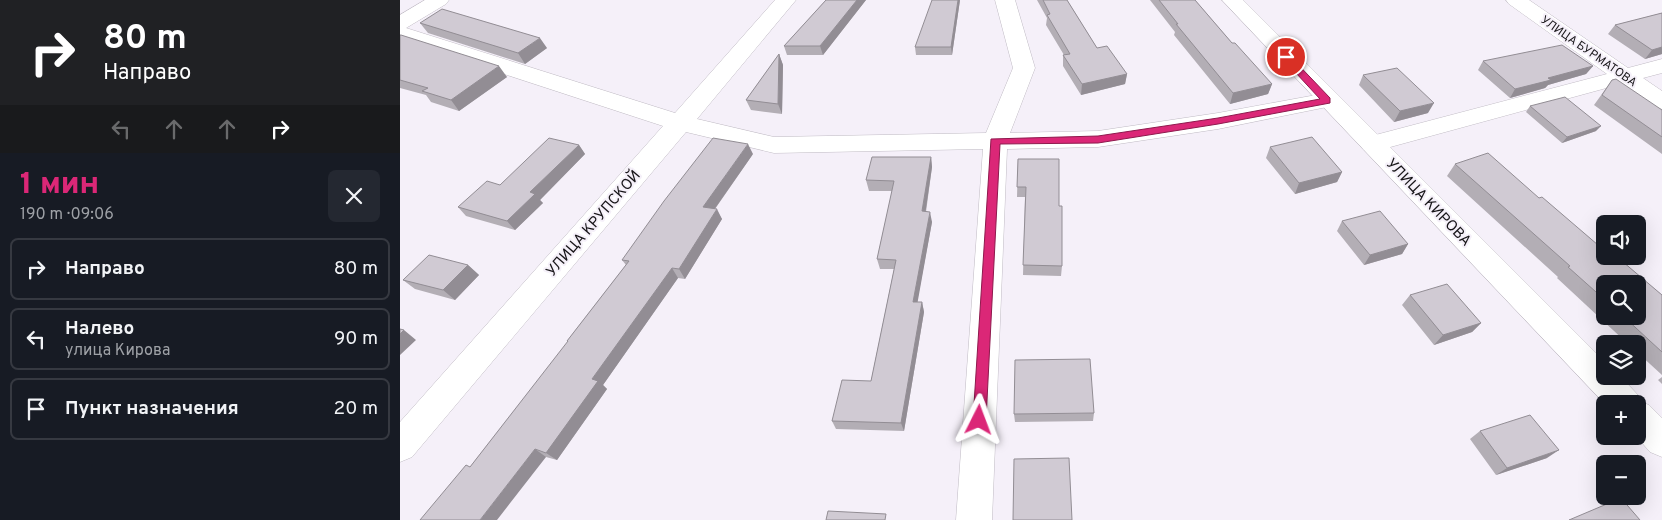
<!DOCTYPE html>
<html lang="ru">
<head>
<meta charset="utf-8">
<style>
	:root { --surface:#171b24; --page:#242831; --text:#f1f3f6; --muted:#9ea1a6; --line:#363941; --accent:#db2777 }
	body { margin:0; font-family:Overpass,sans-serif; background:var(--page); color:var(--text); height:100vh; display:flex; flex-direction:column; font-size:19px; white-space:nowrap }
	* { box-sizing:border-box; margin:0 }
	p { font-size:16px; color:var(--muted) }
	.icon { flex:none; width:28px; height:28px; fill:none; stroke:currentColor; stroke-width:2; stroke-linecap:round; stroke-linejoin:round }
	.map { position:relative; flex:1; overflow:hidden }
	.sheet { display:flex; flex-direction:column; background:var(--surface); width:400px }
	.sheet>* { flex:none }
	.hud { background:#202124; color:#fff; overflow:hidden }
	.tools { position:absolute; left:1196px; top:215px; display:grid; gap:10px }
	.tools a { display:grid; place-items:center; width:50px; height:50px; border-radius:8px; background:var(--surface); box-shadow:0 5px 20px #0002; font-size:25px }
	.pin { position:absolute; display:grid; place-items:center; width:42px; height:42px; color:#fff; margin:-21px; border:2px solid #fff; border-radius:50%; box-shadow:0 1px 5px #0007 }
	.me { position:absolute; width:55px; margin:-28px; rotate:3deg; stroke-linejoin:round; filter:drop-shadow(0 0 4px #0008) }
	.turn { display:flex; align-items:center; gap:18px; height:105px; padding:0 20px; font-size:22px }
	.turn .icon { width:65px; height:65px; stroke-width:2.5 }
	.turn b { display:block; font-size:35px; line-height:42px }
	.lanes { display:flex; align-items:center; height:48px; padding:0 20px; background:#0003; justify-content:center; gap:25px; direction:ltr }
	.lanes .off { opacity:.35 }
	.round { display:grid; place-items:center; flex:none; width:52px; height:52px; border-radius:8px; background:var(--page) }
	.overview { display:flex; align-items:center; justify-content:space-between; height:85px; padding:0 20px }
	h1 { font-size:30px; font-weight:800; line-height:38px; color:var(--accent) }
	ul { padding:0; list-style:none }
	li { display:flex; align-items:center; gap:15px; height:62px; margin:0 10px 8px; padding:0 10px; border:2px solid var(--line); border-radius:8px }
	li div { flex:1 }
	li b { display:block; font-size:19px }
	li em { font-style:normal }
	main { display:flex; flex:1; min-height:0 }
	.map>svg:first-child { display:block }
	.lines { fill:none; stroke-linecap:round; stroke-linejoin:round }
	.minor-casing { stroke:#c0bbc4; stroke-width:1 }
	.major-casing { stroke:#c0bbc4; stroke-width:1 }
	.minor { fill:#fff; fill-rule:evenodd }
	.major { fill:#fff; fill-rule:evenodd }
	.wall { fill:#b3aeb5; fill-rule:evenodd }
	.shaded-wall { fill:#928d94 }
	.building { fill:#d0cad3; stroke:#928d94 }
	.route { fill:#db2777; stroke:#8e194d }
	.labels { text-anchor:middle; stroke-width:4; stroke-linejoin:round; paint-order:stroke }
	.far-street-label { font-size:12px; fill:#171518; stroke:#f5f0f9 }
	.street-label { font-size:15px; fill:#171518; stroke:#f5f0f9 }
</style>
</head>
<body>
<main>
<section class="sheet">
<div class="hud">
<div class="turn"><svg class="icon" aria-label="right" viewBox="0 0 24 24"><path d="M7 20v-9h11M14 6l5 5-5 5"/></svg><div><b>80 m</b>Направо</div></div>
<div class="lanes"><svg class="icon off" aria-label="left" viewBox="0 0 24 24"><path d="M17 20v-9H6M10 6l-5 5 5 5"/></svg><svg class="icon off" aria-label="ahead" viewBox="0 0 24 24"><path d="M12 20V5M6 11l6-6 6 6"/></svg><svg class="icon off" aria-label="ahead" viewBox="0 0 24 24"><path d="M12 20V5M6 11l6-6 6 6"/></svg><svg class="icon" aria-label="right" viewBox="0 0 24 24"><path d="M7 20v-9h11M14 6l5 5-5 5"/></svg></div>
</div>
<div class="overview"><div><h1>1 мин</h1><p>190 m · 09:06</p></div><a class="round"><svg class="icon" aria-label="close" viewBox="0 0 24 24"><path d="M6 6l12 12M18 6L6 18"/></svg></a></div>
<ul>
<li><svg class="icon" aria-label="right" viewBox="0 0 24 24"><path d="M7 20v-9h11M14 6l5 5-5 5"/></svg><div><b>Направо</b></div><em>80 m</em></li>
<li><svg class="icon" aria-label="left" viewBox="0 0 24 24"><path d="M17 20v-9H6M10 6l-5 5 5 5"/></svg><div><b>Налево</b><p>улица Кирова</p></div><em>90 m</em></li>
<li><svg class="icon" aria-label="arrive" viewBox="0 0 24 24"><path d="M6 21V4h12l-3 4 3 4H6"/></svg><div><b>Пункт назначения</b></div><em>20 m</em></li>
</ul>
</section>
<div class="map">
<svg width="1262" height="520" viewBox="0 0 1262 520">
	<rect width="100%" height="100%" fill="#f5f0f9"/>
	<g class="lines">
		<defs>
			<path id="minor" d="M 25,0 L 49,0 L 46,4 L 6,28 L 275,113 L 375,0 L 396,0 L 297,119 L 374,137 L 586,133 L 613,68 L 595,0 L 615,0 L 635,68 L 610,133 L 698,131 L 818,113 L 927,93 L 935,95 L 938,100 L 935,105 L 927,107 L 818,129 L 698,147 L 607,149 L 592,520 L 556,520 L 583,149 L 374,153 L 286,132 L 12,457 L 0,462 L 0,422 L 263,126 L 0,40 L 0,15 Z
				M 1106,0 L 1129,0 L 1228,68 L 1262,59 L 1262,73 L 1243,78 L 1262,91 L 1262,109 L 1254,107 L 1221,84 L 972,152 L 964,150 L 960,144 L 964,138 L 1207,74 L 1109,4 Z"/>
			<path id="major" d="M 822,0 L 843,0 L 1205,362 L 1205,376 L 1220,376 L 1237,394 L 1241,402 L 1249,405 L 1262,418 L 1262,457 L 1250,452 L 1236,436 L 1238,436 L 1238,404 L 1205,404 Z"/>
		</defs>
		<use href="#minor" class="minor-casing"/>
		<use href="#major" class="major-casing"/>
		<use href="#minor" class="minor"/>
		<use href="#major" class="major"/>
	</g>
	<path class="wall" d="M 426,0 L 466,0 L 423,55 L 387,55 L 384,46 Z
		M 560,0 L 552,55 L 516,55 L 515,47 Z
		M 637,0 L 667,0 L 697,48 L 727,74 L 725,84 L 681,95 L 663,66 L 663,55 L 664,55 L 646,25 L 647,18 Z
		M 750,0 L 795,0 L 832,43 L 872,84 L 868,94 L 830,104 L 774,35 L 775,32 Z
		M 1262,13 L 1262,54 L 1245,59 L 1208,34 L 1215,25 Z
		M 20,23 L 147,48 L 125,64 L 28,33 Z
		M 0,35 L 107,77 L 59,111 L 31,102 L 26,95 L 0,88 Z
		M 379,54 L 383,65 L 382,114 L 351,110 L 346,100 Z
		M 1083,61 L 1193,66 L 1186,74 L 1148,85 L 1145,88 L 1110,98 L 1078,70 Z
		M 963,75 L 1028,113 L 994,122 L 959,85 Z
		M 1212,80 L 1262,110 L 1262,154 L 1194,105 Z
		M 1130,106 L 1196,131 L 1162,143 L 1126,112 Z
		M 179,145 L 185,154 L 140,200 L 143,203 L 115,230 L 66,216 L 58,207 L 100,185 Z
		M 870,147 L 942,172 L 937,182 L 895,194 L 866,158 Z
		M 353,154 L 315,209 L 322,219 L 285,279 L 278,278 L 203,385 L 207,389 L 157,460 L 146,457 L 70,467 L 168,342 L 167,341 L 226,265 L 222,260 Z
		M 531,157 L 532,167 L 526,212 L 532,222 L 517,302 L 522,302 L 524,312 L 504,431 L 436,429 L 432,421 L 471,381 L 494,269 L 480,269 L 477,259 L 492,191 L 469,191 L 466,180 Z
		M 618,159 L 659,206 L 662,266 L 661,276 L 623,275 L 625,197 L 617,197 Z
		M 1055,164 L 1205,251 L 1262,295 L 1262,375 L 1238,353 L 1238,344 L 1228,344 L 1157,278 L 1158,277 L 1047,176 ZM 1205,284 L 1238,316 L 1205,316 Z
		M 942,221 L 1008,244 L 1002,254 L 964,265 L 937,231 Z
		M 68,265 L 79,275 L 55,300 L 15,289 L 3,280 Z
		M 1010,295 L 1081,323 L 1072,332 L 1034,345 L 1002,305 Z
		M 1262,377 L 1262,384 L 1258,380 Z
		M 694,413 L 693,421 L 615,422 L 614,414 Z
		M 1080,431 L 1147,458 L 1096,475 L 1070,439 Z"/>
	<path class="shaded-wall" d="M 457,0 L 466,0 L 423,55 L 420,46 Z
		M 558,0 L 560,0 L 552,55 L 551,47 Z
		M 140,38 L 147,48 L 125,64 L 118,53 Z
		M 1262,47 L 1262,54 L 1245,59 L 1252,50 Z
		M 379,54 L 383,65 L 382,114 L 378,104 Z
		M 99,66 L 107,77 L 59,111 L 51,100 Z
		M 1193,66 L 1186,74 L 1148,85 L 1145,88 L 1110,98 L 1115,89 L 1148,78 Z
		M 727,74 L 725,84 L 681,95 L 682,84 Z
		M 872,84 L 868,94 L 830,104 L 833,93 Z
		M 1034,103 L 1028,113 L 994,122 L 1000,111 Z
		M 1201,126 L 1196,131 L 1162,143 L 1167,137 Z
		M 348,144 L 353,154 L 309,217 L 303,207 Z
		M 179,145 L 185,154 L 140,200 L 143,203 L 115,230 L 107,221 L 130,192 Z
		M 531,157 L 532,167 L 524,222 L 522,211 Z
		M 942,172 L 937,182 L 895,194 L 899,183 Z
		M 317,209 L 322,219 L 285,279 L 279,269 Z
		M 530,212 L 532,222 L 516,311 L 513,302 Z
		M 1008,244 L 1002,254 L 964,265 L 970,255 Z
		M 68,265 L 79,275 L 55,300 L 43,290 Z
		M 272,268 L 278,278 L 203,385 L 207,389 L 157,460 L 146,453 L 192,379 Z
		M 522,302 L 524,312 L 504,431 L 501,423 Z
		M 1081,323 L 1072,332 L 1034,345 L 1043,335 Z
		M 4,330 L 16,340 L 0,355 L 0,334 Z
		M 135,449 L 146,457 L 97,520 L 80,520 Z
		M 1159,450 L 1147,458 L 1096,475 L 1107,468 Z"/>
	<path class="building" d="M 426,0 L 457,0 L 420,46 L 384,46 Z
		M 532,0 L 558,0 L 551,47 L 515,47 Z
		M 643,0 L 667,0 L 697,48 L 707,46 L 727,74 L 682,84 L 663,55 L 670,54 L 647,15 L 650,14 Z
		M 759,0 L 795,0 L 832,43 L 835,43 L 872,84 L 833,93 L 776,24 L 778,24 Z
		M 42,9 L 140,38 L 118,53 L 20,23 Z
		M 1262,13 L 1262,47 L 1252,50 L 1215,25 Z
		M 0,35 L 1,35 L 99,66 L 51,100 L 22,91 L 28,88 L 0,80 Z
		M 1162,45 L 1193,66 L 1148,78 L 1151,80 L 1115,89 L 1083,61 Z
		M 379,54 L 378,104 L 346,100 Z
		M 997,68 L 1034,103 L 1000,111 L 963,75 Z
		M 1216,79 L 1262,110 L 1262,137 L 1202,95 L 1212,80 Z
		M 1165,97 L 1201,126 L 1167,137 L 1130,106 Z
		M 912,137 L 942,172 L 899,183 L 870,147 Z
		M 149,138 L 179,145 L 130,192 L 135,194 L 107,221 L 58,207 L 87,181 L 100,185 Z
		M 313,138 L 348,144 L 303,207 L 317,209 L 279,269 L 272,268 L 192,379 L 198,381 L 146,453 L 135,449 L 80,520 L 20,520 L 66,465 L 70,467 L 168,341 L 167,341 L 229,261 L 222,260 L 264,201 Z
		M 1088,153 L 1139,198 L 1142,197 L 1205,251 L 1205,256 L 1216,256 L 1262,295 L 1262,352 L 1223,316 L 1238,316 L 1238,284 L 1205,284 L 1205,300 L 1168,267 L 1170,266 L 1055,164 Z
		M 472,157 L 531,157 L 522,211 L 530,212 L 513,302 L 522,302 L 501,423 L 432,421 L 442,380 L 471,381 L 496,260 L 477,259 L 494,181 L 466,180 Z
		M 618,159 L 659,159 L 659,206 L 662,206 L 662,266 L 623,265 L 626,187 L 617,187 Z
		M 980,211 L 1008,244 L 970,255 L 942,221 Z
		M 29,255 L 68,265 L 43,290 L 3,280 Z
		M 1047,284 L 1081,323 L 1043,335 L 1010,295 Z
		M 0,329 L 4,330 L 0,334 Z
		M 690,359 L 694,413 L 614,414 L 615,360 Z
		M 1130,415 L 1159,450 L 1107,468 L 1080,431 Z
		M 669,458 L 672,520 L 613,520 L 614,459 Z
		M 1221,498 L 1240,520 L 1169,520 Z
		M 428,511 L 486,514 L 485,520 L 426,520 Z"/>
	<path class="route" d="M 883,55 L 889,55 L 930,98 L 930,103 L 818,124 L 698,143 L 600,144 L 586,420 L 584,425 L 579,427 L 575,425 L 573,420 L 591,139 L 698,136 L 818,118 L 920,99 L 883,59 Z"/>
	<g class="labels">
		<g class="far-street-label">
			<text transform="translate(1189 51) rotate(35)" y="4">УЛИЦА БУРМАТОВА</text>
		</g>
		<g class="street-label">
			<text transform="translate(1029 202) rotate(46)" y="5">УЛИЦА КИРОВА</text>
			<text transform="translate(193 223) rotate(-49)" y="5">УЛИЦА КРУПСКОЙ</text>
		</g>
	</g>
</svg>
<div class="tools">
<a><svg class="icon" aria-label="sound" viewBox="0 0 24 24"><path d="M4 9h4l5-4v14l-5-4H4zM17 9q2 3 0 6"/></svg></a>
<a><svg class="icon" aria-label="search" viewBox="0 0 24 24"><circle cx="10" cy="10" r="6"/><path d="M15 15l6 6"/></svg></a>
<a><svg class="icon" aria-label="layers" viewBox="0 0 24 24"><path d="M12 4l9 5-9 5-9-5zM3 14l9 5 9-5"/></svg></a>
<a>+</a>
<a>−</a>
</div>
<div class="pin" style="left:886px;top:57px;background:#d93025"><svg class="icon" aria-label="arrive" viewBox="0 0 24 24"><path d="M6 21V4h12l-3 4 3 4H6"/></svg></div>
<svg class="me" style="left:579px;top:420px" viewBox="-20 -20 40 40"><path d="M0-17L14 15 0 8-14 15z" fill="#db2777" stroke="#fff" stroke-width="4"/></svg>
</div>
</main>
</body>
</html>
